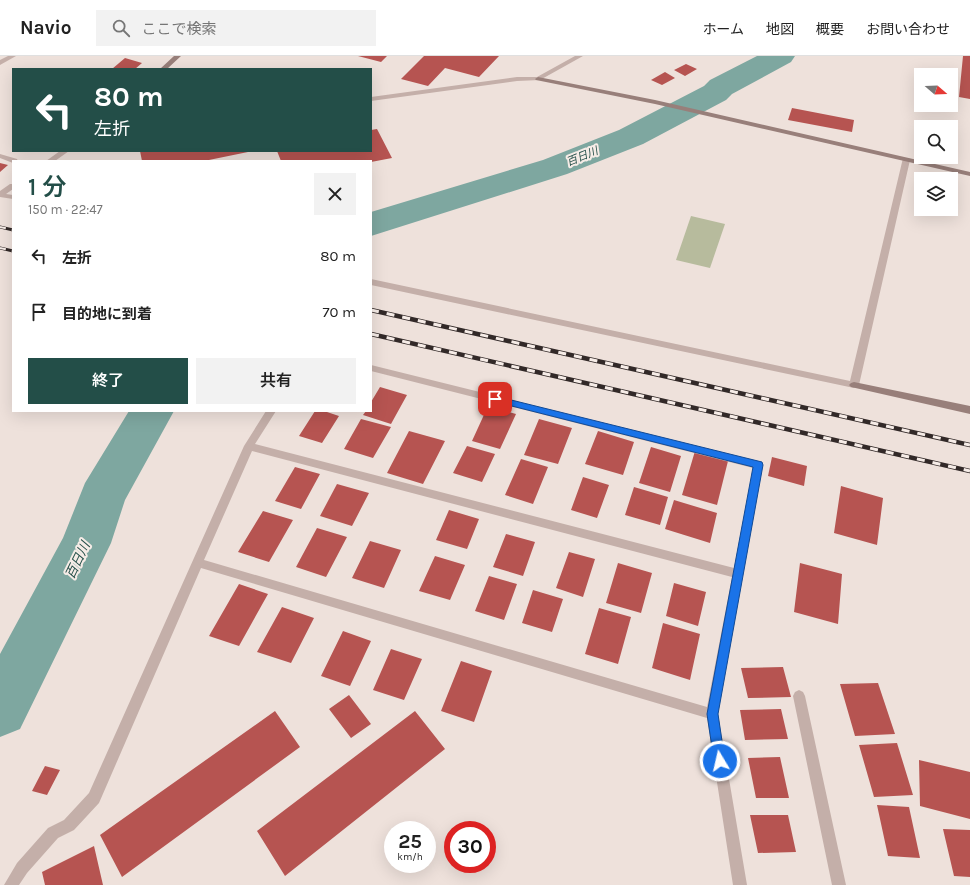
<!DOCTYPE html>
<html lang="ja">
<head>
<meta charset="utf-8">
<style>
	:root { --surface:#fff; --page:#f2f2f2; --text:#222; --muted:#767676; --line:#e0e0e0; --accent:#234e48 }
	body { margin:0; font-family:Karla,"Noto Sans JP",sans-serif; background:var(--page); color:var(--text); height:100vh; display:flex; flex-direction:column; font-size:15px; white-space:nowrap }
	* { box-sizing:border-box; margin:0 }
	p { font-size:13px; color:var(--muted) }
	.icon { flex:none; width:22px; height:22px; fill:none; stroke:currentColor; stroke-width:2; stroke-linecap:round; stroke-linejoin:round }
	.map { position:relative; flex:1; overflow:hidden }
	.side { position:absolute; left:12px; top:104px; width:360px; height:252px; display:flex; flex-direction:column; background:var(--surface); border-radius:0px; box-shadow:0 4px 16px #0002 }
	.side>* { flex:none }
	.top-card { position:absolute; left:12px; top:12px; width:360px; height:84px; border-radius:0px; box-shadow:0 4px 16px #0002; background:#234e48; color:#fff; overflow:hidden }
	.needle { width:26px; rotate:109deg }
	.controls { position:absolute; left:914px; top:12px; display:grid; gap:8px }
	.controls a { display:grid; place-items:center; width:44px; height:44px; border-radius:0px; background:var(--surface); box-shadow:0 4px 16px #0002; font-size:20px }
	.speed { position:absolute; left:384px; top:765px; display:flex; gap:8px; font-size:20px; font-weight:700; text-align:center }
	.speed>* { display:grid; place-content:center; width:52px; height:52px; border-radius:50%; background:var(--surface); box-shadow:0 4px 16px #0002; line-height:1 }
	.speed small { font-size:10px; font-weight:400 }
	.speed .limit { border:6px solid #d22; background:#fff; color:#111 }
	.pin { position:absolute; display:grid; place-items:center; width:34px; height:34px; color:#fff; margin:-17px; border-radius:8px; box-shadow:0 2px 6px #0006 }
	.me { position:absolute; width:44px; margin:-22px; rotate:351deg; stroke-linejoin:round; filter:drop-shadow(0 0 3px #0008) }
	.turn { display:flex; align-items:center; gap:14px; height:84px; padding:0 16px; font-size:18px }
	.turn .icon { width:52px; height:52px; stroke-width:2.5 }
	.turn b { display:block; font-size:28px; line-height:34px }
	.round { display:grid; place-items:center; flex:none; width:42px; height:42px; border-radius:0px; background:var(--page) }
	.head { display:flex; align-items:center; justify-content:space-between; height:68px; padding:0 16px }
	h1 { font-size:24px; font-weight:600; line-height:30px; color:var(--accent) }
	.cta { display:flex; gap:8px; margin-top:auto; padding:8px 16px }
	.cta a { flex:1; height:46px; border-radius:0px; background:var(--accent); color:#fff; font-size:16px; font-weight:600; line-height:46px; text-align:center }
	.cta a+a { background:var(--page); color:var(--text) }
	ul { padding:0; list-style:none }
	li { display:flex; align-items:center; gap:12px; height:56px; padding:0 16px }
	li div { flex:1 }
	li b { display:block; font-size:15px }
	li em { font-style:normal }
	header { display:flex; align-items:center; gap:24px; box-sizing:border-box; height:56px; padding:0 20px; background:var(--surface); border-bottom:1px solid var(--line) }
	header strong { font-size:19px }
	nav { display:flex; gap:22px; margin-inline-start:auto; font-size:14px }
	.search { width:280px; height:36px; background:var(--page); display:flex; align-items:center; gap:10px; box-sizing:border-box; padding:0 14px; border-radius:0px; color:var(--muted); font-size:15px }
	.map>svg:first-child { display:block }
	.green { fill:#b7bb9d }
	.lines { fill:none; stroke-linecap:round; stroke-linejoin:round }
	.river { fill:#7ea7a0; fill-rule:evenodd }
	.building { fill:#b65451 }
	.street { fill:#c4afa9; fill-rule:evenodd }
	.secondary { fill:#987f7a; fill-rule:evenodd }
	.rail-far1-casing { stroke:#322928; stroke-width:3 }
	.rail-casing { stroke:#322928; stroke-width:4.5 }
	.rail-far1 { stroke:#f6ece7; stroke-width:2; stroke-dasharray:6; stroke-linecap:butt }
	.rail { stroke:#f6ece7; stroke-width:3; stroke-dasharray:8; stroke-linecap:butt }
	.route { fill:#1a73e8; stroke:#114b97 }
	.labels { text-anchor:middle; stroke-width:4; stroke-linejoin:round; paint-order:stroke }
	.far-water-label { font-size:11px; font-style:italic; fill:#234e48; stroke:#f6ece7 }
	.water-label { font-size:13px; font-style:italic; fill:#234e48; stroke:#f6ece7 }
</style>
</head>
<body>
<header>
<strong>Navio</strong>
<div class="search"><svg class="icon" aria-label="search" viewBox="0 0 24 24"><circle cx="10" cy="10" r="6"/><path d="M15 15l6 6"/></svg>ここで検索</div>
<nav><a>ホーム</a><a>地図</a><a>概要</a><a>お問い合わせ</a></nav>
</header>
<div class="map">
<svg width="970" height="829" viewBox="0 0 970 829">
	<rect width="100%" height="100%" fill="#eee1db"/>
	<path class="green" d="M 691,160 L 725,168 L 710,212 L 676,204 Z"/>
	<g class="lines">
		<path class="river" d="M 757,0 L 795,0 L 791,6 L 732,38 L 726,44 L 643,88 L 567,118 L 371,180 L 371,156 L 543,104 L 619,74 L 704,30 L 710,24 Z
			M 129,355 L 174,355 L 125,444 L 111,487 L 20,673 L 0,681 L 0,598 L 63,482 L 85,427 Z"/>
	</g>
	<path class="building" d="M 358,0 L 387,0 L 381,6 Z
		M 424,0 L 499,0 L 479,21 L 445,12 L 428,30 L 401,23 Z
		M 963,0 L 970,0 L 970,43 L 959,41 Z
		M 125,2 L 142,7 L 135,13 L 112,13 Z
		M 686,8 L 697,13 L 685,20 L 674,14 Z
		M 665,16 L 675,22 L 662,29 L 651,24 Z
		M 792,52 L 854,64 L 852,76 L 788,64 Z
		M 377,73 L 392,102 L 371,106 L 281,105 L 277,95 L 371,95 L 371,74 Z
		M 140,95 L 248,95 L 248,96 L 204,105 L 142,105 Z
		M 0,107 L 8,109 L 0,116 Z
		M 380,331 L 407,339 L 391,368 L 363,359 L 366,355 L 371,355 L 371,346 Z
		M 488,350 L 516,358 L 500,393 L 472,385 Z
		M 315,355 L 324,355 L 339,360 L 322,387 L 299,380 Z
		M 361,363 L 391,371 L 373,402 L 344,393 Z
		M 539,363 L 572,372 L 558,408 L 524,399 Z
		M 409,375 L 445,385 L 423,428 L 387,417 Z
		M 598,375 L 634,386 L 623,419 L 585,408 Z
		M 467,390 L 495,398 L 482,426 L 453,417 Z
		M 651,391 L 681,400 L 670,436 L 639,427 Z
		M 695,395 L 728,405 L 717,449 L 682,439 Z
		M 772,401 L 807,410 L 804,430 L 768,420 Z
		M 521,403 L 548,411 L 533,448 L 505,439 Z
		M 295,411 L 320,418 L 301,453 L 275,445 Z
		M 583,421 L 609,429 L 597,462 L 571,454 Z
		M 337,428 L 369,437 L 352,470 L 320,460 Z
		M 841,430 L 883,442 L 877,489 L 834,477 Z
		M 634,431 L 668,441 L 660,469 L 625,459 Z
		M 674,444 L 717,457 L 710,487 L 665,473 Z
		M 449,454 L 479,463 L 467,493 L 436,484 Z
		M 263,455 L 293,464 L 269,506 L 238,496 Z
		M 317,472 L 347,481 L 326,521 L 296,511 Z
		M 506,478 L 535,486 L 523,520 L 493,511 Z
		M 370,485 L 401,494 L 384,532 L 352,522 Z
		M 569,496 L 595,503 L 583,541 L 556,532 Z
		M 435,500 L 465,509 L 450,544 L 419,535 Z
		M 618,507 L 652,517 L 641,557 L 606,547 Z
		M 800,507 L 842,518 L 838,568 L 794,556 Z
		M 489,520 L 517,528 L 504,564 L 475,555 Z
		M 674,527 L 706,536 L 698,570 L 666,560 Z
		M 239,528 L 268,538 L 239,590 L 209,580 Z
		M 533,534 L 563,543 L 552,576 L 522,567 Z
		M 282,551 L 314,562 L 291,607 L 257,596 Z
		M 599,552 L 631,561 L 618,608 L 585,598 Z
		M 663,567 L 700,578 L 690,624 L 652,612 Z
		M 343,575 L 371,585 L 350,630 L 321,620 Z
		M 391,593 L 422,603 L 404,644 L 373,634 Z
		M 461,605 L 492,615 L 474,666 L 441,655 Z
		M 783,611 L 791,641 L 748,642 L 741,612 Z
		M 878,627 L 895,678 L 855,680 L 840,628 Z
		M 349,639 L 371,668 L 351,682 L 329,653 Z
		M 781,653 L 788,683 L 745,684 L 740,654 Z
		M 275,655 L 300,691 L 122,821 L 100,779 Z
		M 415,655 L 445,693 L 285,820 L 257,775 Z
		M 897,687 L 913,739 L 874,741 L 859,689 Z
		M 780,701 L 789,742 L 756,742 L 748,702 Z
		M 919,704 L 970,716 L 970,763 L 920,750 Z
		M 45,710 L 60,714 L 47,739 L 32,735 Z
		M 877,749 L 909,751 L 920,802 L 888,800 Z
		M 750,759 L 788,759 L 796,796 L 758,797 Z
		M 943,773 L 970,774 L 970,821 L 954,820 Z
		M 94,790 L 103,829 L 45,829 L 42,816 Z"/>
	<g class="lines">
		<path class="street" d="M 8,0 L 16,0 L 0,9 L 0,4 Z
			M 575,0 L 583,0 L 540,24 L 517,25 L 371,45 L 371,41 L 517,21 L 537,21 Z
			M 60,95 L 69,95 L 55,105 L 46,105 Z
			M 0,98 L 17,103 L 18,105 L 13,105 L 13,107 L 0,102 Z
			M 903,102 L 909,102 L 910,104 L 859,329 L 854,332 L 371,229 L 371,223 L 850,325 Z
			M 10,128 L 13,128 L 13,133 L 6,138 L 13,139 L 13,143 L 0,141 L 0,135 Z
			M 371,309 L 762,406 L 763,409 L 718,658 L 747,829 L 733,829 L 707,662 L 201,512 L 99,747 L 74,774 L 58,782 L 27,817 L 19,829 L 4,829 L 17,807 L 48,772 L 64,764 L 89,737 L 244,390 L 266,355 L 276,355 L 255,388 L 734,512 L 753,412 L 371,315 ZM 252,395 L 732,521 L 707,651 L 204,504 Z
			M 799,634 L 803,636 L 805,640 L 846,829 L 832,829 L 793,640 L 795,636 Z"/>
		<path class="secondary" d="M 174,0 L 181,0 L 167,13 L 160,13 Z
			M 538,21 L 655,44 L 970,116 L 970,120 L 655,48 L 536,24 L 535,23 Z
			M 854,326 L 970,350 L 970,358 L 851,331 L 849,329 L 851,327 Z"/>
		<defs>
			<path id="rail-far1" d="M 0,171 L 13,174
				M 0,192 L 13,195"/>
			<path id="rail" d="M 371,254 L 970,389
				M 371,278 L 970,415"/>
		</defs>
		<use href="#rail-far1" class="rail-far1-casing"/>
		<use href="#rail" class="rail-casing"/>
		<use href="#rail-far1" class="rail-far1"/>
		<use href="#rail" class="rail"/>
	</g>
	<path class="route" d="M 495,340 L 762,406 L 763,409 L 718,658 L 725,705 L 724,709 L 720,710 L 716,709 L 714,705 L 707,658 L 753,411 L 492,345 L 491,343 Z"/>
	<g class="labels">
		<g class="far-water-label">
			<text transform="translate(582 100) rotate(-22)" y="4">百日川</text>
		</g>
		<g class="water-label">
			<text transform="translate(77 504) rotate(-64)" y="5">百日川</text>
		</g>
	</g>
</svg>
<div class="controls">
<a><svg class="needle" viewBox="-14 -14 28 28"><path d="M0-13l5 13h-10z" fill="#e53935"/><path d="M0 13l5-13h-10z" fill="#767676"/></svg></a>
<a><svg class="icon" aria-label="search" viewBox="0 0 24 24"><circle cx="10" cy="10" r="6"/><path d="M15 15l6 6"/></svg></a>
<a><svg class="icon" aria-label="layers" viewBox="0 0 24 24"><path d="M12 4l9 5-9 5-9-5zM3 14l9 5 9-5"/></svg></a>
</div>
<div class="speed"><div>25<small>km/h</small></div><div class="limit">30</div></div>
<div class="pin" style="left:495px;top:343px;background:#d93025"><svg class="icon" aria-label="arrive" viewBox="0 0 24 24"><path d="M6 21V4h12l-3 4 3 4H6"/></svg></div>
<svg class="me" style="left:720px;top:705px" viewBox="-20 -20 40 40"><circle r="17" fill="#1a73e8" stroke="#fff" stroke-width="3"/><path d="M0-11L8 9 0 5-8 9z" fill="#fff"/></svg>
<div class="top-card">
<div class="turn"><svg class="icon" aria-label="left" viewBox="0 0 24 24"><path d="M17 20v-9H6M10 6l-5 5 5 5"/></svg><div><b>80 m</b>左折</div></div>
</div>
<section class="side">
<div class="head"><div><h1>1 分</h1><p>150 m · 22:47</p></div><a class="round"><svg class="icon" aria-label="close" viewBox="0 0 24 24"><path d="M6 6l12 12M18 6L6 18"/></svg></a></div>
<ul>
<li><svg class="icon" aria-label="left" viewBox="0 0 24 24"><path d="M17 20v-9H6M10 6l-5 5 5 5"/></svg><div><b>左折</b></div><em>80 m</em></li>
<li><svg class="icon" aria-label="arrive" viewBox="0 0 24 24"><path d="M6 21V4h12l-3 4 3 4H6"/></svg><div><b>目的地に到着</b></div><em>70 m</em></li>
</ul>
<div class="cta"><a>終了</a><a>共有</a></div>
</section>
</div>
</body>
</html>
